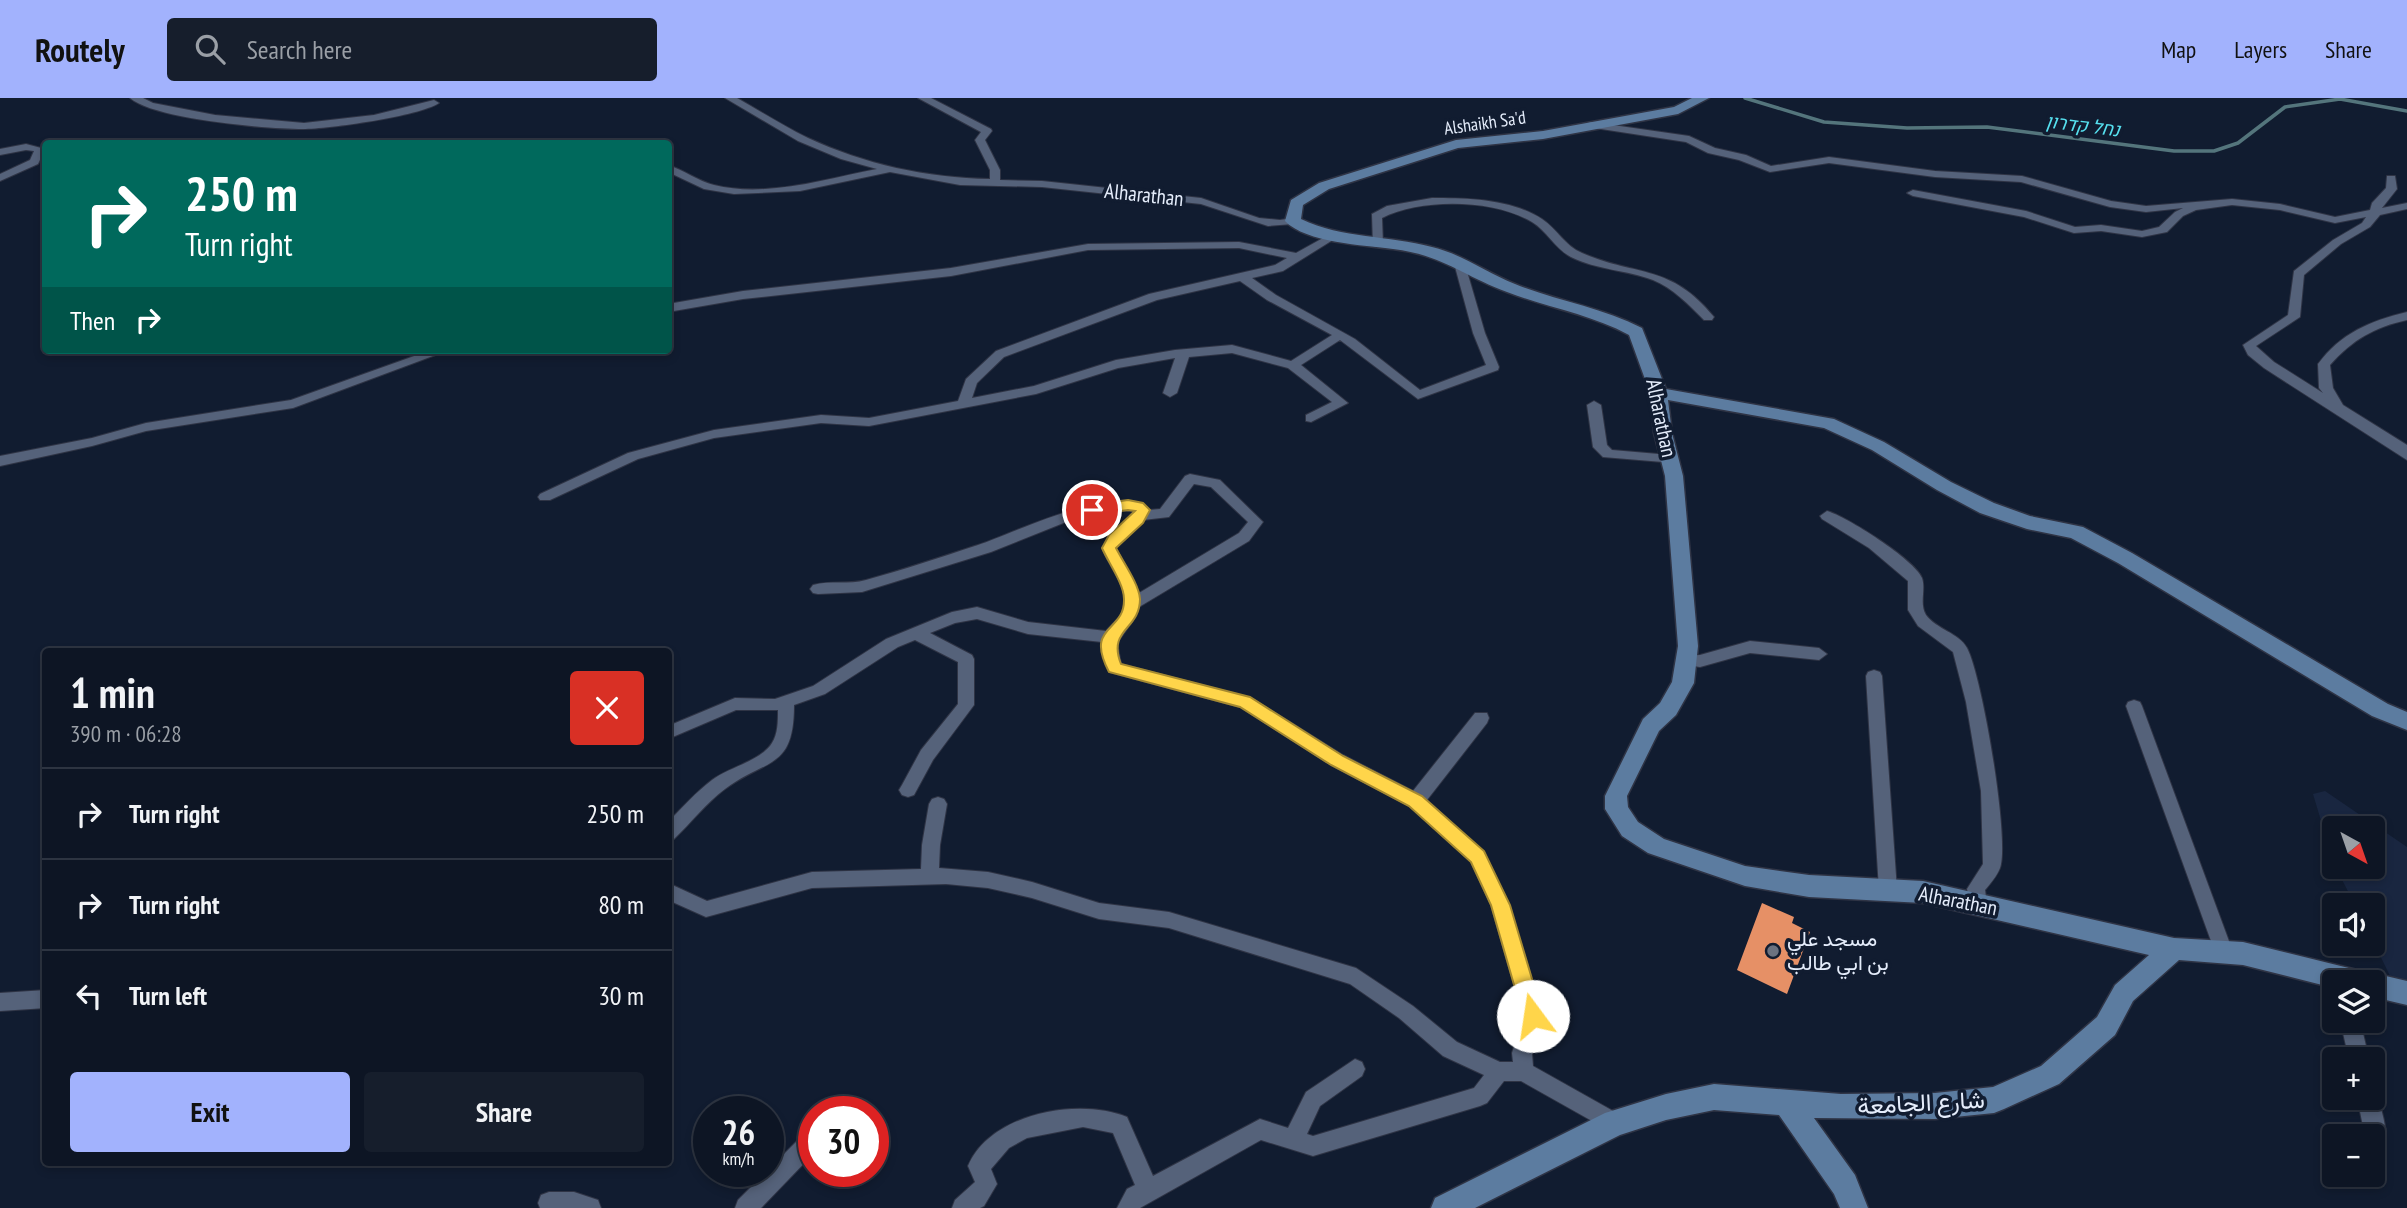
<!DOCTYPE html>
<html lang="en">
<head>
<meta charset="utf-8">
<style>
	:root { --surface:#0d1524; --page:#161e2c; --text:#f1f3f6; --muted:#9a9fa6; --line:#2d3441; --accent:#a2b2fd }
	body { margin:0; font-family:"PT Sans Narrow",Vazirmatn,Heebo,sans-serif; background:var(--page); color:var(--text); height:100vh; display:flex; flex-direction:column; font-size:26px; white-space:nowrap }
	* { box-sizing:border-box; margin:0 }
	p { font-size:23px; color:var(--muted) }
	.icon { flex:none; width:38px; height:38px; fill:none; stroke:currentColor; stroke-width:2; stroke-linecap:round; stroke-linejoin:round }
	.map { position:relative; flex:1; overflow:hidden }
	.side { position:absolute; left:42px; top:550px; width:630px; height:518px; display:flex; flex-direction:column; background:var(--surface); border-radius:7px; box-shadow:0 4px 10px #0003,0 0 0 2px var(--line) }
	.side>* { flex:none }
	.top-card { position:absolute; left:42px; top:42px; width:630px; height:214px; border-radius:7px; box-shadow:0 4px 10px #0003,0 0 0 2px var(--line); background:#00695c; color:#fff; overflow:hidden }
	.needle { width:46px; rotate:140deg }
	.tools { position:absolute; left:2322px; top:718px; display:grid; gap:14px }
	.tools a { display:grid; place-items:center; width:63px; height:63px; border-radius:7px; background:var(--surface); box-shadow:0 4px 10px #0003,0 0 0 2px var(--line); font-size:35px }
	.speed { position:absolute; left:693px; top:998px; display:flex; gap:14px; font-size:35px; font-weight:700; text-align:center }
	.speed>* { display:grid; place-content:center; width:91px; height:91px; border-radius:50%; background:var(--surface); box-shadow:0 4px 10px #0003,0 0 0 2px var(--line); line-height:1 }
	.speed small { font-size:18px; font-weight:400 }
	.speed .limit { border:10px solid #d22; background:#fff; color:#111 }
	.pin { position:absolute; display:grid; place-items:center; width:60px; height:60px; color:#fff; margin:-30px; border:4px solid #fff; border-radius:50%; box-shadow:0 2px 7px #0007 }
	.me { position:absolute; width:77px; margin:-38px; rotate:346deg; stroke-linejoin:round; filter:drop-shadow(0 0 5px #0008) }
	.turn { display:flex; align-items:center; gap:24px; height:147px; padding:0 28px; font-size:32px }
	.turn .icon { width:91px; height:91px; stroke-width:2.5 }
	.turn b { display:block; font-size:49px; line-height:60px }
	.then { display:flex; align-items:center; height:66px; padding:0 28px; background:#0003; gap:14px; font-size:26px }
	.round { display:grid; place-items:center; flex:none; width:74px; height:74px; border-radius:7px; background:var(--page) }
	.head { display:flex; align-items:center; justify-content:space-between; height:119px; padding:0 28px }
	h1 { font-size:42px; font-weight:600; line-height:52px }
	.cta { display:flex; gap:14px; margin-top:auto; padding:14px 28px }
	.cta a { flex:1; height:80px; border-radius:7px; background:var(--accent); color:#111; font-size:28px; font-weight:600; line-height:80px; text-align:center }
	.cta a+a { background:var(--page); color:var(--text) }
	ul { padding:0; list-style:none }
	li { display:flex; align-items:center; gap:21px; height:91px; padding:0 28px; border-top:2px solid var(--line) }
	li div { flex:1 }
	li b { display:block; font-size:26px }
	li em { font-style:normal }
	header { display:flex; align-items:center; gap:42px; box-sizing:border-box; height:98px; padding:0 35px; background:var(--accent); color:#111 }
	header strong { font-size:33px }
	nav { display:flex; gap:38px; margin-inline-start:auto; font-size:24px }
	.search { width:490px; height:63px; background:var(--page); display:flex; align-items:center; gap:18px; box-sizing:border-box; padding:0 24px; border-radius:7px; color:var(--muted); font-size:26px }
	.map>svg:first-child { display:block }
	.built { fill:#192640 }
	.lines { fill:none; stroke-linecap:round; stroke-linejoin:round }
	.stream { stroke:#54757c; stroke-width:3.5 }
	.building { fill:#e69066 }
	.street-casing { stroke:#2f3445; stroke-width:2 }
	.secondary-casing { stroke:#2f3445; stroke-width:3 }
	.street { fill:#55627a; fill-rule:evenodd }
	.secondary { fill:#5c7ca0; fill-rule:evenodd }
	.route { fill:#ffd54a; stroke:#a68a30; stroke-width:2 }
	.worship-dot { fill:#6b7280; stroke:#111c30; stroke-width:2.5 }
	.labels { text-anchor:middle; stroke-width:7; stroke-linejoin:round; paint-order:stroke }
	.far-street-label { font-size:18px; fill:#e5edfb; stroke:#111c30 }
	.far-water-label { font-size:19px; font-style:italic; fill:#56e0ef; stroke:#111c30 }
	.street-label { font-size:21px; fill:#e5edfb; stroke:#111c30 }
	.poi-label { font-size:21px; fill:#e5edfb; stroke:#111c30; text-anchor:start }
	.near-street-label { font-size:24px; fill:#e5edfb; stroke:#111c30 }
</style>
</head>
<body>
<header>
<strong>Routely</strong>
<div class="search"><svg class="icon" aria-label="search" viewBox="0 0 24 24"><circle cx="10" cy="10" r="6"/><path d="M15 15l6 6"/></svg>Search here</div>
<nav><a>Map</a><a>Layers</a><a>Share</a></nav>
</header>
<div class="map">
<svg width="2407" height="1110" viewBox="0 0 2407 1110">
	<rect width="100%" height="100%" fill="#111c30"/>
	<path class="built" d="M 2325,693 L 2407,749 L 2407,882 L 2391,880 L 2373,843 L 2373,807 L 2355,807 L 2335,768 L 2373,768 L 2373,730 L 2334,730 L 2334,766 L 2313,696 Z"/>
	<g class="lines">
		<path class="stream" d="M 1745,0 L 1824,24 L 1907,30 L 1987,29 L 2174,53 L 2214,53 L 2238,45 L 2285,9 L 2340,1 L 2407,13"/>
	</g>
	<path class="building" d="M 1762,805 L 1794,819 L 1792,825 L 1810,834 L 1787,896 L 1737,872 Z"/>
	<g class="lines">
		<defs>
			<path id="street" d="M 130,0 L 143,0 L 153,5 L 215,17 L 304,25 L 374,17 L 434,2 L 439,5 C 420,18 328,31 303,31 C 267,31 154,21 130,0 Z
				M 725,0 L 737,0 C 760,13 783,28 808,40 C 864,66 927,80 990,81 L 990,72 L 975,42 L 981,34 L 918,0 L 931,0 L 991,31 L 992,33 L 985,42 L 1000,72 L 1000,82 L 1042,83 L 1201,100 L 1259,120 L 1280,122 L 1293,120 L 1299,123 L 1293,126 L 1268,128 L 1201,106 L 1042,89 L 960,87 L 890,74 L 800,93 L 734,96 L 704,91 L 668,74 L 668,67 C 684,72 698,83 714,87 C 766,100 825,81 877,71 L 841,61 L 798,43 Z
				M 1592,24 L 1689,38 L 1715,50 L 1746,57 L 1771,68 L 1829,59 L 1935,73 L 2022,78 L 2111,103 L 2146,108 L 2232,101 L 2280,106 L 2335,119 L 2370,112 L 2372,105 L 2386,90 L 2387,78 L 2395,78 L 2397,91 L 2382,110 L 2407,105 L 2407,111 L 2380,117 L 2370,129 L 2341,146 L 2304,177 L 2300,219 L 2256,248 L 2274,264 L 2323,295 L 2319,290 L 2318,266 C 2341,235 2370,223 2407,214 L 2407,222 C 2375,229 2352,242 2330,267 L 2333,290 L 2343,307 L 2407,347 L 2407,362 L 2264,270 L 2248,257 L 2243,247 L 2288,217 L 2294,173 L 2333,142 L 2362,125 L 2366,119 L 2335,125 L 2280,112 L 2232,107 L 2196,112 L 2183,118 L 2167,134 L 2142,139 L 2101,133 L 2074,135 L 2024,119 L 1913,98 L 1907,95 L 1913,92 L 2026,113 L 2075,129 L 2101,127 L 2142,133 L 2159,129 L 2175,114 L 2183,110 L 2146,114 L 2110,109 L 2021,84 L 1935,79 L 1829,65 L 1770,74 L 1739,62 L 1708,55 L 1686,44 L 1588,29 L 1588,25 Z
				M 26,46 L 45,51 L 38,66 L 0,83 L 0,76 L 30,62 L 34,53 L 26,52 L 0,57 L 0,51 Z
				M 1432,100 C 1468,100 1511,101 1542,121 C 1557,131 1565,148 1582,155 C 1637,179 1670,165 1714,219 L 1712,222 L 1704,222 C 1689,207 1673,190 1653,182 C 1627,172 1597,172 1571,159 C 1555,151 1547,133 1532,124 C 1493,101 1422,100 1382,120 L 1383,146 L 1377,149 L 1373,148 L 1372,116 L 1387,108 Z
				M 1332,135 L 1336,136 L 1336,140 L 1283,173 L 1252,180 L 1276,197 L 1355,241 L 1420,292 L 1486,267 L 1473,235 L 1454,165 L 1456,163 L 1464,163 L 1485,235 L 1499,269 L 1498,272 L 1418,301 L 1340,242 L 1301,267 L 1348,305 L 1311,324 L 1306,323 L 1306,317 L 1332,304 L 1288,270 L 1232,255 L 1189,259 L 1177,295 L 1170,299 L 1163,295 L 1175,260 L 1118,270 L 1036,296 L 869,328 L 821,325 L 714,340 L 638,361 L 550,402 L 540,402 L 538,399 L 540,396 L 628,355 L 714,332 L 821,317 L 869,320 L 958,303 L 966,281 L 996,253 L 1149,196 L 1275,167 L 1287,160 L 1239,150 L 1088,152 L 951,178 L 743,201 L 668,214 L 668,206 L 743,193 L 951,170 L 1088,146 L 1239,144 L 1296,155 ZM 1240,183 L 1267,202 L 1332,237 L 1291,263 L 1232,247 L 1175,252 L 1116,262 L 1034,288 L 972,300 L 977,285 L 1004,259 L 1157,202 Z
				M 431,252 L 449,252 L 293,310 L 146,333 L 92,348 L 0,368 L 0,358 L 92,340 L 146,325 L 291,302 Z
				M 1594,303 L 1601,307 L 1607,347 L 1612,352 L 1670,357 L 1675,359 L 1677,362 L 1675,365 L 1603,359 L 1593,349 L 1587,307 Z
				M 1190,376 L 1220,382 L 1263,424 L 1249,443 L 1139,509 L 1132,524 L 1117,545 L 1121,566 L 1251,600 L 1343,657 L 1413,693 L 1475,615 L 1487,615 L 1489,620 L 1487,625 L 1427,702 L 1483,754 L 1509,807 L 1543,918 L 1532,955 L 1533,968 L 1622,1018 L 1625,1025 L 1622,1032 L 1615,1035 L 1608,1032 L 1521,983 L 1504,983 L 1487,1005 L 1480,1008 L 1313,1058 L 1261,1042 L 1140,1110 L 1117,1110 L 1127,1091 L 1135,1087 L 1113,1035 L 1083,1029 L 1027,1040 L 1009,1050 L 991,1071 L 997,1086 L 984,1108 L 980,1110 L 952,1110 L 955,1102 L 975,1084 L 968,1068 C 990,1015 1079,999 1127,1019 L 1153,1078 L 1260,1021 L 1288,1030 L 1306,994 L 1355,961 L 1362,964 L 1365,971 L 1362,978 L 1320,1008 L 1307,1036 L 1313,1038 L 1474,990 L 1484,977 L 1443,958 L 1399,920 L 1350,886 L 1169,830 L 1099,821 L 1032,800 L 988,790 L 946,786 L 812,790 L 706,819 L 668,802 L 668,785 L 707,803 L 812,774 L 921,771 L 922,747 L 929,706 L 932,701 L 938,699 L 944,701 L 947,706 L 940,747 L 939,770 L 988,774 L 1032,784 L 1099,805 L 1169,814 L 1356,870 L 1413,908 L 1457,944 L 1500,964 L 1513,964 L 1512,955 L 1523,918 L 1491,807 L 1471,764 L 1410,708 L 1331,667 L 1240,609 L 1109,574 L 1102,555 L 1102,544 L 1028,536 L 977,521 L 955,525 L 930,535 L 972,557 L 974,561 L 974,607 L 933,662 L 914,697 L 908,699 L 902,697 L 899,692 L 902,687 L 921,652 L 958,606 L 958,564 L 915,542 L 898,549 L 825,596 L 794,607 C 794,672 767,660 725,691 C 706,705 691,725 674,741 L 668,743 L 668,724 C 682,710 696,694 712,682 C 729,669 761,663 772,645 C 778,636 778,623 778,612 L 736,612 L 668,641 L 668,628 L 735,600 L 775,601 L 813,588 L 886,541 L 952,514 L 977,509 L 1028,524 L 1106,533 C 1111,527 1118,522 1122,515 C 1133,493 1109,470 1102,450 L 1134,413 L 1112,413 L 1066,424 L 991,454 L 862,494 L 818,496 L 813,495 L 810,491 L 813,487 C 830,482 849,487 866,482 C 903,472 941,459 978,447 C 1009,437 1127,380 1149,412 L 1160,411 L 1185,378 ZM 1194,386 L 1211,389 L 1248,424 L 1239,435 L 1139,495 L 1116,450 L 1143,422 L 1169,419 Z
				M 1827,413 C 1846,418 1915,462 1922,480 C 1926,491 1919,506 1926,517 C 1936,531 1959,535 1967,550 C 1982,578 2010,742 2000,770 C 1997,778 1990,786 1985,792 L 1987,806 L 1984,812 L 1978,814 L 1972,812 L 1967,791 L 1983,766 L 1981,693 L 1966,604 L 1953,554 L 1918,528 L 1908,512 L 1908,483 L 1869,450 L 1822,421 L 1820,418 Z
				M 1750,543 L 1819,550 L 1827,556 L 1819,562 L 1750,555 L 1700,569 L 1680,566 L 1678,562 L 1680,558 L 1700,557 Z
				M 1874,572 L 1880,574 L 1882,578 L 1897,792 L 1894,798 L 1888,800 L 1882,798 L 1879,792 L 1866,578 L 1868,574 Z
				M 2134,602 L 2140,604 L 2142,608 L 2233,854 L 2231,860 L 2224,862 L 2217,860 L 2215,854 L 2126,608 L 2128,604 Z
				M 46,892 L 46,910 L 0,913 L 0,895 Z
				M 2340,922 L 2360,922 L 2369,961 L 2349,961 Z
				M 2373,992 C 2381,1004 2390,1038 2384,1052 L 2377,1055 L 2373,1054 L 2373,1038 L 2365,1038 L 2357,999 L 2373,999 Z
				M 814,1030 L 814,1055 L 761,1110 L 735,1110 L 738,1102 L 807,1033 Z
				M 549,1094 L 574,1094 L 598,1102 L 601,1110 L 540,1110 L 538,1105 L 541,1097 Z"/>
			<path id="secondary" d="M 1692,0 L 1709,0 L 1678,16 L 1543,41 L 1458,50 L 1329,91 L 1303,107 L 1301,121 C 1343,141 1388,137 1432,149 C 1462,156 1487,175 1515,186 C 1557,203 1601,209 1642,230 L 1666,291 L 1834,321 L 1884,344 L 1951,384 L 1994,405 L 2030,418 L 2083,429 L 2132,455 L 2388,606 L 2407,614 L 2407,632 L 2372,618 L 2118,465 L 2071,440 L 2027,431 L 1980,415 L 1937,392 L 1872,352 L 1824,330 L 1668,302 L 1672,335 L 1683,378 L 1698,548 L 1694,585 L 1676,617 L 1659,633 L 1627,698 L 1628,709 L 1638,724 L 1664,741 L 1745,768 L 1809,777 L 1923,783 L 2174,840 L 2243,844 L 2357,872 L 2367,878 L 2373,875 L 2407,883 L 2407,907 L 2373,899 L 2373,884 L 2334,884 L 2334,890 L 2243,867 L 2179,862 L 2133,903 L 2115,937 L 2059,986 L 2004,1011 L 1994,1015 L 1935,1021 L 1814,1020 L 1855,1077 L 1868,1110 L 1840,1110 L 1834,1096 L 1779,1017 L 1714,1012 L 1666,1022 L 1620,1037 L 1475,1110 L 1431,1110 L 1435,1100 L 1605,1015 L 1666,996 L 1714,986 L 1841,996 L 1935,995 L 1993,989 L 2041,968 L 2097,919 L 2115,887 L 2149,857 L 1923,805 L 1809,799 L 1745,788 L 1648,755 L 1622,738 L 1605,711 L 1605,698 L 1643,621 L 1660,605 L 1672,584 L 1678,548 L 1665,378 L 1654,335 L 1650,295 L 1629,237 C 1590,216 1548,210 1507,194 C 1463,178 1443,157 1393,151 C 1364,147 1306,145 1285,123 L 1291,102 L 1319,85 L 1456,42 L 1543,33 L 1674,9 Z"/>
		</defs>
		<use href="#street" class="street-casing"/>
		<use href="#secondary" class="secondary-casing"/>
		<use href="#street" class="street"/>
		<use href="#secondary" class="secondary"/>
	</g>
	<path class="route" d="M 1128,402 L 1143,405 L 1150,412 L 1143,425 L 1116,450 C 1123,464 1139,486 1140,501 C 1140,532 1107,531 1121,566 L 1250,599 L 1343,658 L 1422,698 L 1484,753 L 1510,807 L 1543,918 L 1540,925 L 1533,928 L 1526,925 L 1523,918 L 1491,807 L 1471,764 L 1409,708 L 1331,667 L 1240,609 L 1109,574 C 1084,526 1125,535 1124,501 C 1124,486 1108,464 1102,450 L 1109,437 L 1135,413 L 1128,412 L 1092,417 L 1085,412 L 1092,407 Z"/>
	<circle class="worship-dot" cx="1773" cy="853" r="7"/>
	<g class="labels">
		<g class="far-street-label">
			<text transform="translate(1485 25) rotate(-8)" y="6">Alshaikh Sa'd</text>
		</g>
		<g class="far-water-label">
			<text transform="translate(2083 27) rotate(7)" y="7">נחל קדרון</text>
		</g>
		<g class="street-label">
			<text transform="translate(1144 97) rotate(6)" y="7">Alharathan</text>
			<text transform="translate(1661 320) rotate(78)" y="7">Alharathan</text>
			<text transform="translate(1958 803) rotate(11)" y="7">Alharathan</text>
		</g>
		<g class="poi-label">
			<text x="1787" y="848">مسجد علي<tspan x="1787" dy="24">بن ابي طالب</tspan></text>
		</g>
		<g class="near-street-label">
			<text transform="translate(1921 1005) rotate(-3)" y="8">شارع الجامعة</text>
		</g>
	</g>
</svg>
<div class="tools">
<a><svg class="needle" viewBox="-14 -14 28 28"><path d="M0-13l5 13h-10z" fill="#e53935"/><path d="M0 13l5-13h-10z" fill="#9a9fa6"/></svg></a>
<a><svg class="icon" aria-label="sound" viewBox="0 0 24 24"><path d="M4 9h4l5-4v14l-5-4H4zM17 9q2 3 0 6"/></svg></a>
<a><svg class="icon" aria-label="layers" viewBox="0 0 24 24"><path d="M12 4l9 5-9 5-9-5zM3 14l9 5 9-5"/></svg></a>
<a>+</a>
<a>−</a>
</div>
<div class="speed"><div>26<small>km/h</small></div><div class="limit">30</div></div>
<div class="pin" style="left:1092px;top:412px;background:#d93025"><svg class="icon" aria-label="arrive" viewBox="0 0 24 24"><path d="M6 21V4h12l-3 4 3 4H6"/></svg></div>
<svg class="me" style="left:1533px;top:918px" viewBox="-20 -20 40 40"><circle r="19" fill="#fff"/><path d="M0-13L10 11 0 6-10 11z" fill="#ffd54a"/></svg>
<div class="top-card">
<div class="turn"><svg class="icon" aria-label="right" viewBox="0 0 24 24"><path d="M7 20v-9h11M14 6l5 5-5 5"/></svg><div><b>250 m</b>Turn right</div></div>
<div class="then">Then<svg class="icon" aria-label="right" viewBox="0 0 24 24"><path d="M7 20v-9h11M14 6l5 5-5 5"/></svg></div>
</div>
<section class="side">
<div class="head"><div><h1>1 min</h1><p>390 m · 06:28</p></div><a class="round" style="background:#d93025;color:#fff"><svg class="icon" aria-label="close" viewBox="0 0 24 24"><path d="M6 6l12 12M18 6L6 18"/></svg></a></div>
<ul>
<li><svg class="icon" aria-label="right" viewBox="0 0 24 24"><path d="M7 20v-9h11M14 6l5 5-5 5"/></svg><div><b>Turn right</b></div><em>250 m</em></li>
<li><svg class="icon" aria-label="right" viewBox="0 0 24 24"><path d="M7 20v-9h11M14 6l5 5-5 5"/></svg><div><b>Turn right</b></div><em>80 m</em></li>
<li><svg class="icon" aria-label="left" viewBox="0 0 24 24"><path d="M17 20v-9H6M10 6l-5 5 5 5"/></svg><div><b>Turn left</b></div><em>30 m</em></li>
</ul>
<div class="cta"><a>Exit</a><a>Share</a></div>
</section>
</div>
</body>
</html>
